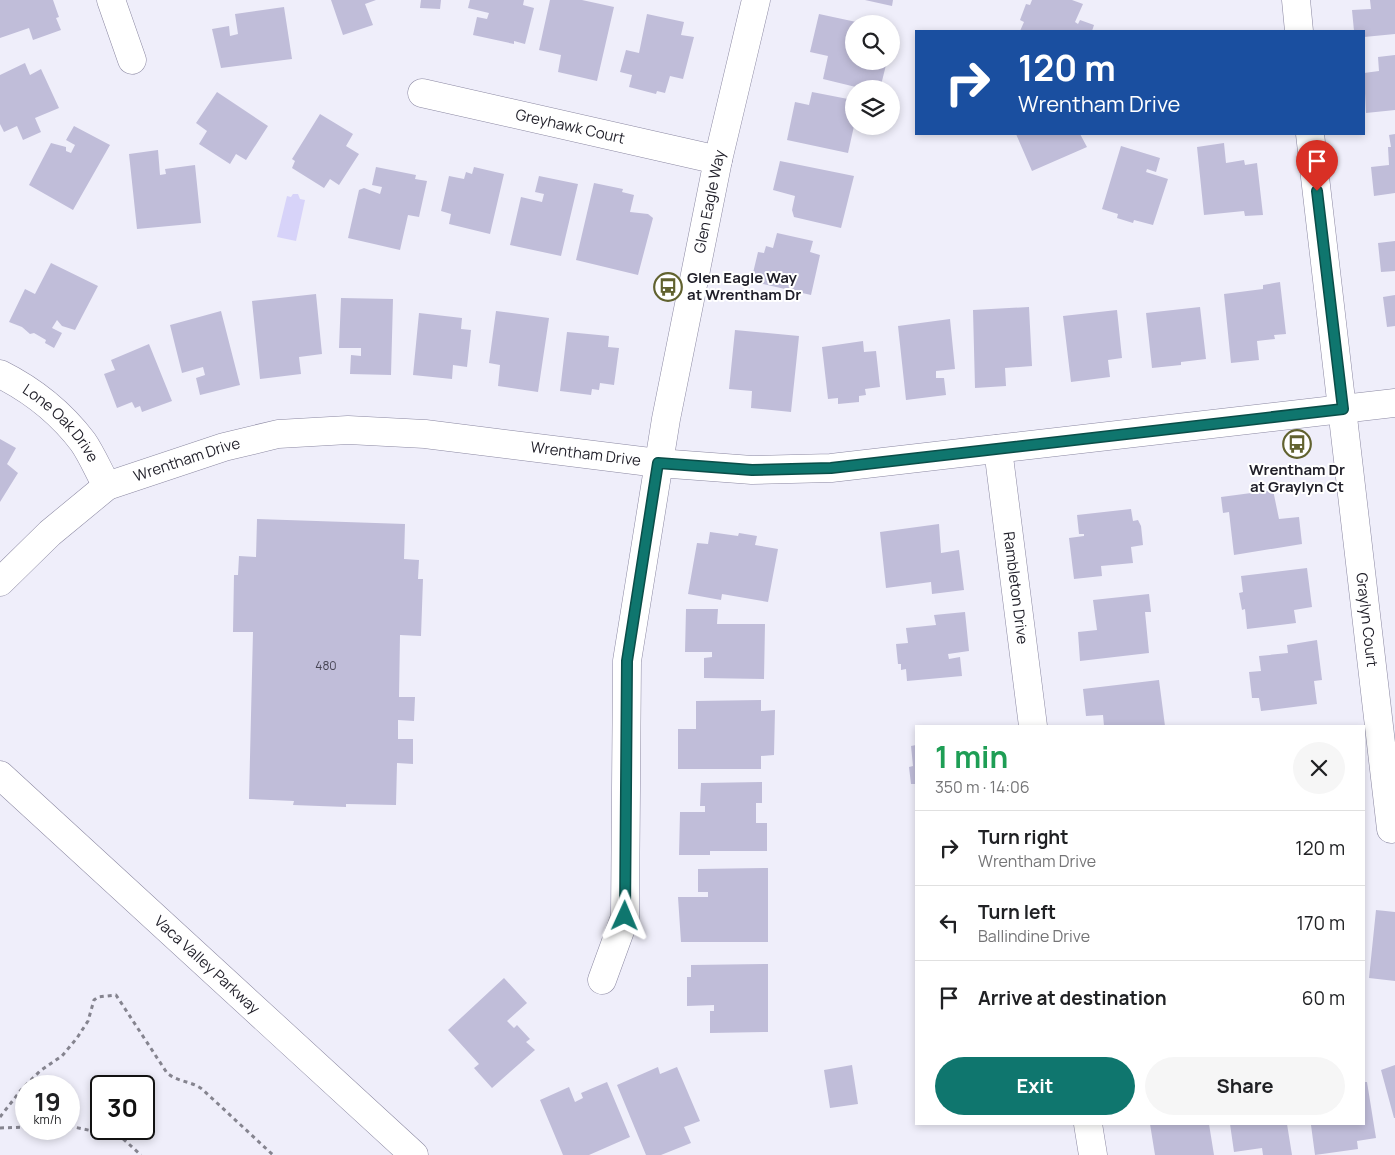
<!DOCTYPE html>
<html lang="en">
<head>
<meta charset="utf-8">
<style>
	:root { --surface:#fff; --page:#f6f6f6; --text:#202124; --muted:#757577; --line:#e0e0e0; --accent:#0f766e }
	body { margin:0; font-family:Manrope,sans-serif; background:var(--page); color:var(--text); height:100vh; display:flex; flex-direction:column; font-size:19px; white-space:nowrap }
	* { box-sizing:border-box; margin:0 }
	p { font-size:16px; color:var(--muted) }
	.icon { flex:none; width:28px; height:28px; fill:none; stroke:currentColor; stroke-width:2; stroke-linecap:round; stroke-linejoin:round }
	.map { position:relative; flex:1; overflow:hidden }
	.drawer { position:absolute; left:915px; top:725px; width:450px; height:400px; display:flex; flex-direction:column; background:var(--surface); border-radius:0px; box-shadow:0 2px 8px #0003 }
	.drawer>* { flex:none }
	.guide { position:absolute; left:915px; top:30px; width:450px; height:105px; border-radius:0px; box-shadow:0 2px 8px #0003; background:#1a4fa0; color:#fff; overflow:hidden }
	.controls { position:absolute; left:845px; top:15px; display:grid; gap:10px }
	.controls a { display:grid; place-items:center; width:55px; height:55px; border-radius:50%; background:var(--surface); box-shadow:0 2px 8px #0003; font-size:25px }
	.speed { position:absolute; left:15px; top:1075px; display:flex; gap:10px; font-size:25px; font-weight:700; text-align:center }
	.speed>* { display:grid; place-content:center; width:65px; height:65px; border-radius:50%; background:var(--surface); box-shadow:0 2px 8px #0003; line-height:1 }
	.speed small { font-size:12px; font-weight:400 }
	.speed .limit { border:2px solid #111; border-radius:8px; background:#fff; color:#111 }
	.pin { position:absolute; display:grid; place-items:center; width:42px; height:42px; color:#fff; margin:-51px -21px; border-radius:50% 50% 50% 0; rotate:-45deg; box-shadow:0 0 5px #0007 }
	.pin .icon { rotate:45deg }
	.me { position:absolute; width:55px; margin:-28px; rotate:1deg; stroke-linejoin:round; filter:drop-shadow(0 0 4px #0008) }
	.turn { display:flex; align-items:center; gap:18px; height:105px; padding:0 20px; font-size:22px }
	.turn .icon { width:65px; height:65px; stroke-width:2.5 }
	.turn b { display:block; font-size:35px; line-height:42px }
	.round { display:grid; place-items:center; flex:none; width:52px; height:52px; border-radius:26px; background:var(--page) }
	.overview { display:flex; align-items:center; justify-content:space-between; height:85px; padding:0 20px }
	h1 { font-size:30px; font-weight:700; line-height:38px; color:#1e9e55 }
	.primary-button { display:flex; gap:10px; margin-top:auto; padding:10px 20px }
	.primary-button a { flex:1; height:58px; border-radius:30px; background:var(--accent); color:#fff; font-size:20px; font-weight:700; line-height:58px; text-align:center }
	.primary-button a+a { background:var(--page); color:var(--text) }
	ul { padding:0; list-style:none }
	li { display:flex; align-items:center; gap:15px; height:75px; padding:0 20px; border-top:1px solid var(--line) }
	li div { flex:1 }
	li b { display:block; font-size:19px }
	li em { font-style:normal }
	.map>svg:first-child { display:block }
	.water { fill:#d7d3f9 }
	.building { fill:#c0bdd9 }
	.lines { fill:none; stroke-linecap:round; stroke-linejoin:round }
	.minor-casing { stroke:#8b88a2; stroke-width:29 }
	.path { stroke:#85848f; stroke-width:3; stroke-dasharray:4 4; stroke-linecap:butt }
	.minor { stroke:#fff; stroke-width:28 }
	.route-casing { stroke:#0a4d48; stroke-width:12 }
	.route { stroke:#0f766e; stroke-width:9 }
	.labels { text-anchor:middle; stroke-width:4; stroke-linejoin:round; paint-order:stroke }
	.number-label { font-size:12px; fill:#484655 }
	.street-label { font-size:15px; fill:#201f29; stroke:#fff }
	.poi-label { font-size:15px; font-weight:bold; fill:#201f29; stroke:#fff; text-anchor:start }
</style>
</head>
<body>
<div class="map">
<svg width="1395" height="1155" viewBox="0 0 1395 1155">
	<rect width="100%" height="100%" fill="#efeefa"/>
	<path class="water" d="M 293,194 L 298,194 L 300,199 L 305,200 L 296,241 L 277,237 L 287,196 L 291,197 Z"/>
	<path class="building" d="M 0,0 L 53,0 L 59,17 L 56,18 L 61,30 L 33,40 L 29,28 L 0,38 Z
		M 331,0 L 376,0 L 365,4 L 373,25 L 343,35 Z
		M 421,0 L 441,0 L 440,9 L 420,8 Z
		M 470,0 L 524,0 L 523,5 L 534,8 L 525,44 L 514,41 L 514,44 L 473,35 L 477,17 L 487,19 L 489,13 L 468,8 Z
		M 550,0 L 582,0 L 614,7 L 597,81 L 558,72 L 561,55 L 539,50 Z
		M 865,0 L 893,0 L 892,6 Z
		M 1032,0 L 1072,0 L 1083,4 L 1075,22 L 1078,24 L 1080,20 L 1094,25 L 1092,31 L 1020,31 L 1024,22 L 1020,20 L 1026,4 L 1030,5 Z
		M 1370,0 L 1395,0 L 1395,34 L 1364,37 L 1364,31 L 1354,31 L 1352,10 L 1371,9 Z
		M 284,7 L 292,59 L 221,68 L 212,29 L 229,26 L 230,36 L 238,34 L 235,14 Z
		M 647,14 L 684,22 L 681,35 L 694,37 L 683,79 L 670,76 L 665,93 L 657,91 L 656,94 L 629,87 L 632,75 L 620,72 L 626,50 L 639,53 Z
		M 819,14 L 861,23 L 854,24 L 854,61 L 887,61 L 880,89 L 864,89 L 823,79 L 828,56 L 810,52 Z
		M 1395,55 L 1395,110 L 1366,113 L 1364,73 L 1379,71 L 1378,57 Z
		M 25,63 L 30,75 L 41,69 L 59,108 L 35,118 L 41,132 L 23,140 L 17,126 L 4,132 L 0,124 L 0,75 Z
		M 217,92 L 268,126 L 246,160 L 236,154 L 230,164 L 199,144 L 207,131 L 196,123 Z
		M 812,92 L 848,99 L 845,111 L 854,112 L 854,126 L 848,153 L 787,140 L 795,102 L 809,105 Z
		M 320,114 L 353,134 L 346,146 L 359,154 L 339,185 L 330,179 L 324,188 L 292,168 L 295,161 L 292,159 Z
		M 74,126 L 110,145 L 73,210 L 29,185 L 51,143 L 66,147 L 66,151 L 71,153 L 75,145 L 66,140 Z
		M 1016,134 L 1080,134 L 1087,147 L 1032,171 Z
		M 1395,134 L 1395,193 L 1374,196 L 1371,167 L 1389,165 L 1388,147 L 1391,147 L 1389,135 Z
		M 1224,143 L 1226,163 L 1244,160 L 1245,165 L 1257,163 L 1263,215 L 1245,216 L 1244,211 L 1204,215 L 1197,147 Z
		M 1121,146 L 1160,158 L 1156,172 L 1147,169 L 1146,172 L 1168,179 L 1153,225 L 1134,220 L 1133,223 L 1117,218 L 1118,214 L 1102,209 Z
		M 158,150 L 160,175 L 166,174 L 165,169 L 195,165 L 201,223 L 137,229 L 129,154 Z
		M 780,161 L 854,176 L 841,228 L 794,217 L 792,210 L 795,196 L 773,190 Z
		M 376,167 L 416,175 L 415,179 L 427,181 L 419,217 L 408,215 L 400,250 L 348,238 L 359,190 L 364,188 L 380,194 L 382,187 L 372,185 Z
		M 474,167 L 504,174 L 490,234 L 449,224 L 451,214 L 441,211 L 449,176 L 464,179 L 466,172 L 472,174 Z
		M 539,176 L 578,184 L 561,256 L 510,245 L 521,197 L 542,202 L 544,194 L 535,192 Z
		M 594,183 L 623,189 L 622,192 L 634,195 L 630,212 L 648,214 L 653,218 L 638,275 L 576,260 Z
		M 777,233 L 813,241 L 810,252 L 820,255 L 811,295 L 759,283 L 761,275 L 753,273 L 758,252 L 764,253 L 766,246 L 773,248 Z
		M 1395,241 L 1395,271 L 1381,272 L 1378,243 Z
		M 51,263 L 98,286 L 75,330 L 62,326 L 57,320 L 52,328 L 62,333 L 54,348 L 45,343 L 46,340 L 34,333 L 30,334 L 22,327 L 9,322 L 25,289 L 35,294 Z
		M 1280,282 L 1286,334 L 1274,335 L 1275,339 L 1257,341 L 1259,360 L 1231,363 L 1224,294 L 1263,289 L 1263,285 Z
		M 316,294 L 322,354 L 299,357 L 301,374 L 260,379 L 252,301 Z
		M 1395,295 L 1395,326 L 1387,327 L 1383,297 Z
		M 341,298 L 393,299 L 391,375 L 350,374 L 351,355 L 361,356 L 361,348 L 339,348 Z
		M 1029,307 L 1032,366 L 1005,368 L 1006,386 L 975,388 L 973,310 Z
		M 1200,307 L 1206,359 L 1181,362 L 1181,365 L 1152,368 L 1146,313 Z
		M 1117,310 L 1122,358 L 1108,360 L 1110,377 L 1071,382 L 1063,316 Z
		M 221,311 L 240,385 L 200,395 L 196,378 L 205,375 L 203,367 L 182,373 L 170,325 Z
		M 496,311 L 549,318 L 538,392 L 498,386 L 500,365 L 489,363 Z
		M 419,313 L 462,318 L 461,329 L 471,330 L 467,367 L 453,365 L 452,379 L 413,375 Z
		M 950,319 L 955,369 L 936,371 L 936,378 L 944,378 L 946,395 L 906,400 L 898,326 Z
		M 735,330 L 799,336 L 791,412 L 751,408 L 752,391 L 729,389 Z
		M 567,332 L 609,336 L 608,347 L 619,348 L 614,385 L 600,383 L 599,390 L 592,389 L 591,395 L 560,391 Z
		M 863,341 L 864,352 L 876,351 L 880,387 L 865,389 L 866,395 L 859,396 L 859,402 L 838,404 L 838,398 L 828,399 L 822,347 Z
		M 149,344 L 172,401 L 142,412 L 140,406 L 135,408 L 132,402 L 117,408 L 104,374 L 115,370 L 111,360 Z
		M 0,439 L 16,448 L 7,464 L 18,473 L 0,502 Z
		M 1273,490 L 1279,519 L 1299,517 L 1302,544 L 1234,555 L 1229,512 L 1223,513 L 1221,497 Z
		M 1131,509 L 1133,521 L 1138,520 L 1141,526 L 1143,545 L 1131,547 L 1133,563 L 1101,566 L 1102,576 L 1074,579 L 1069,538 L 1084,536 L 1084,534 L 1079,534 L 1077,515 Z
		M 257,519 L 405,524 L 404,559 L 419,560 L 418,579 L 423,579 L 421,636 L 400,635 L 399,697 L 415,697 L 414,721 L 398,720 L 398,739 L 413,739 L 413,764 L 397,763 L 396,805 L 346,804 L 346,807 L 293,805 L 294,801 L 249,799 L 253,632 L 233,632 L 234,575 L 238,575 L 239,556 L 256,557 Z
		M 939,524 L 941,553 L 959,550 L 964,590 L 932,594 L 931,582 L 886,588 L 880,532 Z
		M 710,532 L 738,536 L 739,533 L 757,536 L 755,545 L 778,549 L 768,602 L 722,594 L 721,600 L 688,594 L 697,543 L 708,544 Z
		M 1307,568 L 1312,607 L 1294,610 L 1296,623 L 1247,629 L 1245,609 L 1242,610 L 1239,593 L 1243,592 L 1241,576 Z
		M 1149,594 L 1151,612 L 1145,612 L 1149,653 L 1080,661 L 1078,632 L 1097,630 L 1093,600 Z
		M 686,609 L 718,609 L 717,624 L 765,624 L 764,679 L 704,678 L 704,658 L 712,657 L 712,652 L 685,652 Z
		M 965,612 L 969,651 L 948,654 L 949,659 L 960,657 L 962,676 L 907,681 L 906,669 L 901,670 L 901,664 L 898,664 L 896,644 L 908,643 L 906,628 L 936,625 L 934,615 Z
		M 1317,640 L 1322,680 L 1314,681 L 1317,704 L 1261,711 L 1259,698 L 1252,698 L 1249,672 L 1261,671 L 1259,656 L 1288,653 L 1287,645 Z
		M 1159,680 L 1165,726 L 1104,726 L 1103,715 L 1086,716 L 1083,689 Z
		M 761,700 L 761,711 L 775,710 L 774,755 L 761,756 L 761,769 L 678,769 L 678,729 L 696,729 L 696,701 Z
		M 916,745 L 916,784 L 911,784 L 909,767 L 913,766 L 911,746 Z
		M 762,782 L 762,803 L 756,803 L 756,823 L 767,823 L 767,851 L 710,851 L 710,855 L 679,855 L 680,812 L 705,812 L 705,806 L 700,806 L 701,783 Z
		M 768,868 L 768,942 L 681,942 L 678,897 L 708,897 L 708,892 L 698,892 L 698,869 Z
		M 1376,910 L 1395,912 L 1395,981 L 1369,978 Z
		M 768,964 L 768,1032 L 710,1033 L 710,1011 L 714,1011 L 714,1005 L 687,1006 L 687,977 L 691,977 L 691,965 Z
		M 504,978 L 527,1003 L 507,1021 L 514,1028 L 517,1025 L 530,1039 L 526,1042 L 535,1050 L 492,1088 L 474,1068 L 479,1064 L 448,1030 Z
		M 852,1065 L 858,1104 L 830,1108 L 824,1070 Z
		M 1395,1065 L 1395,1118 L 1394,1118 L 1381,1070 Z
		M 658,1067 L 660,1074 L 677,1067 L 700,1121 L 684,1127 L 691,1143 L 661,1155 L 646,1155 L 617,1085 Z
		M 607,1082 L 630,1137 L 589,1155 L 563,1155 L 540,1100 L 569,1087 L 575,1102 L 583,1098 L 581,1093 Z
		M 1364,1082 L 1367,1082 L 1376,1138 L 1357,1141 L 1358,1149 L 1315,1155 L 1311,1125 L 1364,1124 Z
		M 1150,1124 L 1209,1124 L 1214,1155 L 1155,1155 Z
		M 1230,1124 L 1287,1124 L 1292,1155 L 1263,1155 L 1262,1148 L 1234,1152 Z"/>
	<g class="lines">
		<defs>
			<g id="minor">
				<path d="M 111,0 L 132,60"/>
				<path d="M 1296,0 L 1299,31"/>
				<path id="s1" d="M 422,93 L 718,160"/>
				<path id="s2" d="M 1310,134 L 1391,829"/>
				<path id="s3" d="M 0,374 C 32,390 61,413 83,442 C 92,455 99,472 107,486"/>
				<path id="s4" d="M 998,449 L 1033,726"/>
				<path id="s5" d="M 0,582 L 50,533 L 107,486 L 224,447 L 278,434 L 348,430 L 425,434 L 658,463 L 752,470 L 831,468 L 1395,403"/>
				<path id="s6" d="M 0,775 L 414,1155"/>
				<path id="s7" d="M 602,980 L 625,917 L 627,661 L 666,419 L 718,160 L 756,0"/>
				<path d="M 1088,1124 L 1093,1155"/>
			</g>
		</defs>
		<use href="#minor" class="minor-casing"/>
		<path class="path" d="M 0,1117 L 21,1090 L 40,1071 L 62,1056 L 77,1038 L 88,1021 L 94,1000 L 98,997 L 116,995 L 167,1073 C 178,1082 191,1081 202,1089 L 273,1155
			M 69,1126 L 121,1137 L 141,1155
			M 0,1128 L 26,1127"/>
		<use href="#minor" class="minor"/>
	</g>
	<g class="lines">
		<defs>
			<path id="route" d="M 625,916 L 627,661 L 658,463 L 752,470 L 831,468 L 1343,409 L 1317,191"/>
		</defs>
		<use href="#route" class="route-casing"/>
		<use href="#route" class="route"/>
	</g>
	<defs>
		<symbol id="bus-ring" viewBox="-11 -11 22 22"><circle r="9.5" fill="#fff" stroke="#61622f" stroke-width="1.5"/><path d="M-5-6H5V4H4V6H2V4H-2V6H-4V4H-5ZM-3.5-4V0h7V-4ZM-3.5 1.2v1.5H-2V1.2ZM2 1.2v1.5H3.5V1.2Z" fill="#61622f"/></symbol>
	</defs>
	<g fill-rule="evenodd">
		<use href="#bus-ring" x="652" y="271" width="32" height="32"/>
		<use href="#bus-ring" x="1281" y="428" width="32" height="32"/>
	</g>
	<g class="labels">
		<g class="number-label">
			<text x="326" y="670">480</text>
		</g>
		<g class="street-label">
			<text dy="5" stroke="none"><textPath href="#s1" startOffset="152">Greyhawk Court</textPath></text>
			<text dy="5" stroke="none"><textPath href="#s7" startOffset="790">Glen Eagle Way</textPath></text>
			<text dy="5" stroke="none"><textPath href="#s3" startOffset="79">Lone Oak Drive</textPath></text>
			<text dy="5" stroke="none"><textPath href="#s5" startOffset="632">Wrentham Drive</textPath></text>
			<text dy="5" stroke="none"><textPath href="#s5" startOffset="228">Wrentham Drive</textPath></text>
			<text dy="5" stroke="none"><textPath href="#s4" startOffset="140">Rambleton Drive</textPath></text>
			<text dy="5" stroke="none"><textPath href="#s2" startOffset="489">Graylyn Court</textPath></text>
			<text dy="5" stroke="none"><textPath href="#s6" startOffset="281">Vaca Valley Parkway</textPath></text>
		</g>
		<g class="poi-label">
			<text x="687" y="283">Glen Eagle Way<tspan x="687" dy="17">at Wrentham Dr</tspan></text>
			<text x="1297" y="475" text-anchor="middle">Wrentham Dr<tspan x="1297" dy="17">at Graylyn Ct</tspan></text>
		</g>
	</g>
</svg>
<div class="controls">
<a><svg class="icon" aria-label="search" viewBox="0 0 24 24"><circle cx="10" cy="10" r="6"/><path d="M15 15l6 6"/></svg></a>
<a><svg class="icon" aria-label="layers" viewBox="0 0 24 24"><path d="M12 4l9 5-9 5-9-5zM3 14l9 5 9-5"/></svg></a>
</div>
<div class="speed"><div>19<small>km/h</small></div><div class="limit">30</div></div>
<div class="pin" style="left:1317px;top:191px;background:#d93025"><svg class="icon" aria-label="arrive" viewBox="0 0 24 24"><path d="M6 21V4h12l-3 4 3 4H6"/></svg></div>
<svg class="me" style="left:625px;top:916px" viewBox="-20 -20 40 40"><path d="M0-17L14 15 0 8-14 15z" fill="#0f766e" stroke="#fff" stroke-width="4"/></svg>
<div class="guide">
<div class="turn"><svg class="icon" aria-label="right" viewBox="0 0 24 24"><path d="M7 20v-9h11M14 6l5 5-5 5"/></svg><div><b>120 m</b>Wrentham Drive</div></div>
</div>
<section class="drawer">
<div class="overview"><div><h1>1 min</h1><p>350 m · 14:06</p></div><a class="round"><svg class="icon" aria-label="close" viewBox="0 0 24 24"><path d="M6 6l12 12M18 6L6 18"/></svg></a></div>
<ul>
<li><svg class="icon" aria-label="right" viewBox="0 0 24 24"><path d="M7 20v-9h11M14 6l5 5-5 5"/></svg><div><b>Turn right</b><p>Wrentham Drive</p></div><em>120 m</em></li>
<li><svg class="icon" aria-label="left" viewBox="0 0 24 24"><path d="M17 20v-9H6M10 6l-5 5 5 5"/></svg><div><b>Turn left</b><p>Ballindine Drive</p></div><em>170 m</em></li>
<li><svg class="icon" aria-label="arrive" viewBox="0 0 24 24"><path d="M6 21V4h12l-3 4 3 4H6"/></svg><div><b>Arrive at destination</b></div><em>60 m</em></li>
</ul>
<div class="primary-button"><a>Exit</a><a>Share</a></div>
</section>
</div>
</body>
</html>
